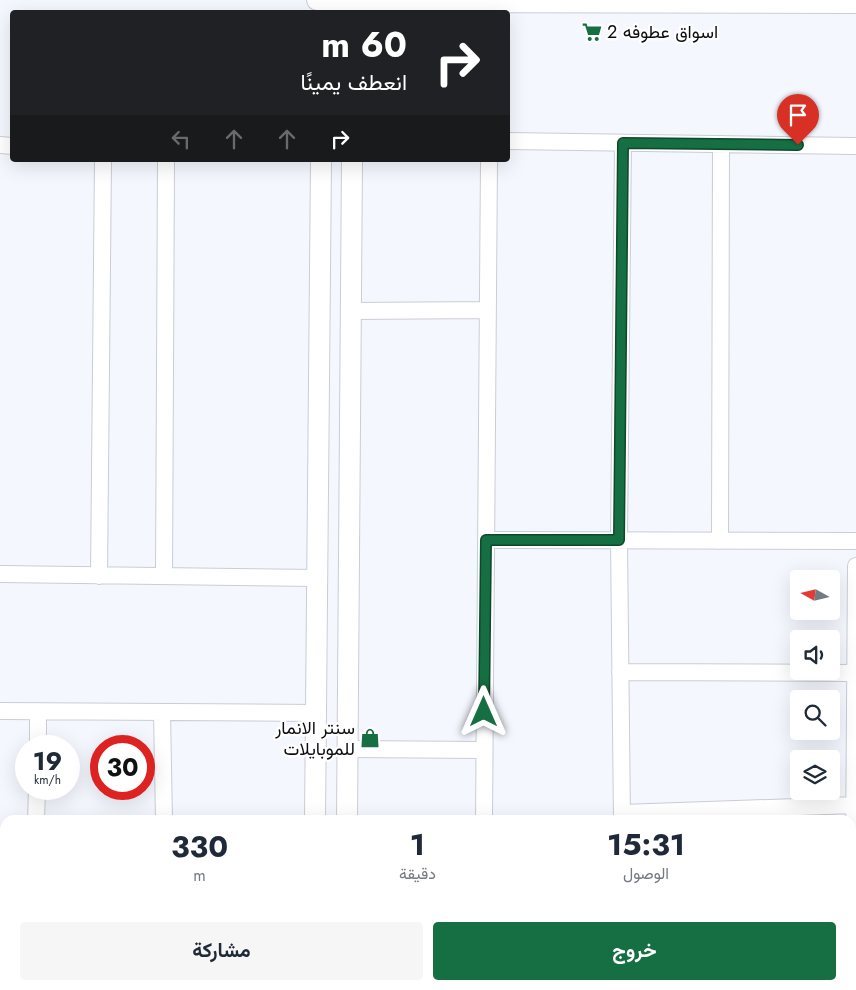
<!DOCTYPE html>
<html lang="ar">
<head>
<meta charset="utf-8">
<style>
	:root { --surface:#fff; --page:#f6f6f7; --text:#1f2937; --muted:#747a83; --accent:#166f42 }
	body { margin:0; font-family:Jost,Vazirmatn,sans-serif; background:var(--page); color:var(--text); direction:rtl; height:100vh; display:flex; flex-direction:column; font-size:19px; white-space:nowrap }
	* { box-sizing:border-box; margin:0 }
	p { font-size:16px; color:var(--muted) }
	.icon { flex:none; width:28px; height:28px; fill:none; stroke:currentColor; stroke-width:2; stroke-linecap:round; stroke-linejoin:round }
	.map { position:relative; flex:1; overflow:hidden; direction:ltr }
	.side { position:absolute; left:0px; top:815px; width:856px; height:175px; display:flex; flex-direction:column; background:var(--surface); border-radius:15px 15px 0 0; box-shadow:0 5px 20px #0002; direction:rtl }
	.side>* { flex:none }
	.banner { position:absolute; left:10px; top:10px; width:500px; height:152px; border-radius:5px; box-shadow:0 5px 20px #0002; direction:rtl; background:#202124; color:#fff; overflow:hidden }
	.needle { width:32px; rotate:278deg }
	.controls { position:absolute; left:790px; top:570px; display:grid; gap:10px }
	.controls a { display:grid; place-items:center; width:50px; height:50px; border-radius:5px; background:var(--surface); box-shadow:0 5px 20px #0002; font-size:25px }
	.speed { position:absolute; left:15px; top:735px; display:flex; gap:10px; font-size:25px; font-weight:700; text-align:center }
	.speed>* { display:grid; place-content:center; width:65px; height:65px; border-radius:50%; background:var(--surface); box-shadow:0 5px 20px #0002; line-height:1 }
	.speed small { font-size:12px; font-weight:400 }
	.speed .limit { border:8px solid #d22; background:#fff; color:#111 }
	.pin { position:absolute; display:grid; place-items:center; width:42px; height:42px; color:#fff; margin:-51px -21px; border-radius:50% 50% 50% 0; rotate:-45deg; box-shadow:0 0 5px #0007 }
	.pin .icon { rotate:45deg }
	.me { position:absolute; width:55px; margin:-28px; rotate:0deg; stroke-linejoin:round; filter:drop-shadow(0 0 4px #0008) }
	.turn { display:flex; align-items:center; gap:18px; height:105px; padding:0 20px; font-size:22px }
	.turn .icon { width:65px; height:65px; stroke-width:2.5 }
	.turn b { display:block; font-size:35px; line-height:42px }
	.lanes { display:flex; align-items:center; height:48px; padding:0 20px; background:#0003; justify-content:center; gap:25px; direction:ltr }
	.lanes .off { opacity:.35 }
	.eta { display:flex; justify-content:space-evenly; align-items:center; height:85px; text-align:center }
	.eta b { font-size:30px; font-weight:700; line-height:35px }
	.action { display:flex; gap:10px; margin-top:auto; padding:10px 20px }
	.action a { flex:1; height:58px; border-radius:5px; background:var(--accent); color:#fff; font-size:20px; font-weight:700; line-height:58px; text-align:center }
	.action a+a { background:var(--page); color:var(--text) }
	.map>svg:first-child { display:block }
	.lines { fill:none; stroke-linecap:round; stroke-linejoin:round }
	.minor-casing { stroke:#c9cdd4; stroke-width:18 }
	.tertiary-casing { stroke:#c9cdd4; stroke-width:22 }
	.minor { stroke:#fff; stroke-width:16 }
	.tertiary { stroke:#fff; stroke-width:20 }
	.route-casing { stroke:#0e482b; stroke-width:12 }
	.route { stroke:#166f42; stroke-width:9 }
	.labels { text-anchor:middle; stroke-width:4.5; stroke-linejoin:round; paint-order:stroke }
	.poi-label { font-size:18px; fill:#0d0e11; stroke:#fff; text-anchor:start }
</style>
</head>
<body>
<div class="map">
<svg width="856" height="990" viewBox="0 0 856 990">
	<rect width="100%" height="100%" fill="#f4f8fe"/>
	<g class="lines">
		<defs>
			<path id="minor" d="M 508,141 L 856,146
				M 0,145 L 12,146
				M 351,311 L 488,310
				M 486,540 L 856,541
				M 720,541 L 721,144
				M 0,574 L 317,578
				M 99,576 L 103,160
				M 164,576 L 166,160
				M 620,672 L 855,673
				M 0,711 L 316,713
				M 162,712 L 164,820
				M 38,746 L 38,711
				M 348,749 L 484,750
				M 622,813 L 854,805
				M 36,820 L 37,789
				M 484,820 L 489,160
				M 622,820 L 619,541 L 623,143
				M 0,893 L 5,893
				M 165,985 L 165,990
				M 482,990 L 482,985
				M 721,990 L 721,985
				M 853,990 L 856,566"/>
			<path id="tertiary" d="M 317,0 L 359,2 L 856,3
				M 315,820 L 321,160
				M 347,820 L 352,160
				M 313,990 L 313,985
				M 346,990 L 346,985"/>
		</defs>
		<use href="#minor" class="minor-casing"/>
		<use href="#tertiary" class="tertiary-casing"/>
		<use href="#minor" class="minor"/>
		<use href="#tertiary" class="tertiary"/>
	</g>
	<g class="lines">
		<defs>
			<path id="route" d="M 484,712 L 486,540 L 619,540 L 623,143 L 798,145"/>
		</defs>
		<use href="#route" class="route-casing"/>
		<use href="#route" class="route"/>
	</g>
	<defs>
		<symbol id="supermarket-bare" viewBox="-9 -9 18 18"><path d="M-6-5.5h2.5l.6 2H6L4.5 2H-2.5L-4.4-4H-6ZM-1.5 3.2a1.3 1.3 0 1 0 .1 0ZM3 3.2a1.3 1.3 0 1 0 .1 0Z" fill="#166f42" stroke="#fff" stroke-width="2.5" paint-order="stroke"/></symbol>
		<symbol id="shop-bare" viewBox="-9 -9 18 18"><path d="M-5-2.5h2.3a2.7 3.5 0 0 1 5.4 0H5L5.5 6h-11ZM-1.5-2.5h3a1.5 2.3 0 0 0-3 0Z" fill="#166f42" stroke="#fff" stroke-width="2.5" paint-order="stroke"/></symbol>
	</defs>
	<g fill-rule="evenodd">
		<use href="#supermarket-bare" x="578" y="18" width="28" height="28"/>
		<use href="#shop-bare" x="356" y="724" width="28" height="28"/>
	</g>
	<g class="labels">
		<g class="poi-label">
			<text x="607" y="38">اسواق عطوفه 2</text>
			<text x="355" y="734" text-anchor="end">سنتر الانمار<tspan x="355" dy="21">للموبايلات</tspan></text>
		</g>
	</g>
</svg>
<div class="controls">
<a><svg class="needle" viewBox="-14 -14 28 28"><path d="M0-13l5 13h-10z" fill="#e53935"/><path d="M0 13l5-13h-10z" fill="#747a83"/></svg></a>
<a><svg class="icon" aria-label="sound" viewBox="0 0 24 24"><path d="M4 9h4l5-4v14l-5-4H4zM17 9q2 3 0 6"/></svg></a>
<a><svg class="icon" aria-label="search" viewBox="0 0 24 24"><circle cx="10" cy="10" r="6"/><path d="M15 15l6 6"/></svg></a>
<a><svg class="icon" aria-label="layers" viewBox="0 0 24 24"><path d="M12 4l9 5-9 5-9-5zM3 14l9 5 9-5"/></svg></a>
</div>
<div class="speed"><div>19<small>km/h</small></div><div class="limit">30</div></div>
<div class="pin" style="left:798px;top:145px;background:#d93025"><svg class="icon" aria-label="arrive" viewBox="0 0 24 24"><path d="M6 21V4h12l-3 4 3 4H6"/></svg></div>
<svg class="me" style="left:484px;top:712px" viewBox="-20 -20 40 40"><path d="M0-17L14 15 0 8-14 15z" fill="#166f42" stroke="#fff" stroke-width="4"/></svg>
<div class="banner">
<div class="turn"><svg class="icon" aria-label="right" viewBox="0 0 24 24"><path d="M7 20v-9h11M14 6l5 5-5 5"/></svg><div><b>60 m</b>انعطف يمينًا</div></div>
<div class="lanes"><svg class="icon off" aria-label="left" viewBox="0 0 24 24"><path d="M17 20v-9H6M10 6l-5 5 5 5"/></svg><svg class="icon off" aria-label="ahead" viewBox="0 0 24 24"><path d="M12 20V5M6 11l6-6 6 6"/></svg><svg class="icon off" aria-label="ahead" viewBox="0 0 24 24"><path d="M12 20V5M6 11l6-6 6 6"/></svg><svg class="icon" aria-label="right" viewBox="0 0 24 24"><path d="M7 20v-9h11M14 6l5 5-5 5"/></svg></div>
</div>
<section class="side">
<div class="eta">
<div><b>15:31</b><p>الوصول</p></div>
<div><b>1</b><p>دقيقة</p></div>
<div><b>330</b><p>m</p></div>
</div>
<div class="action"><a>خروج</a><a>مشاركة</a></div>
</section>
</div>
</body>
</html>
